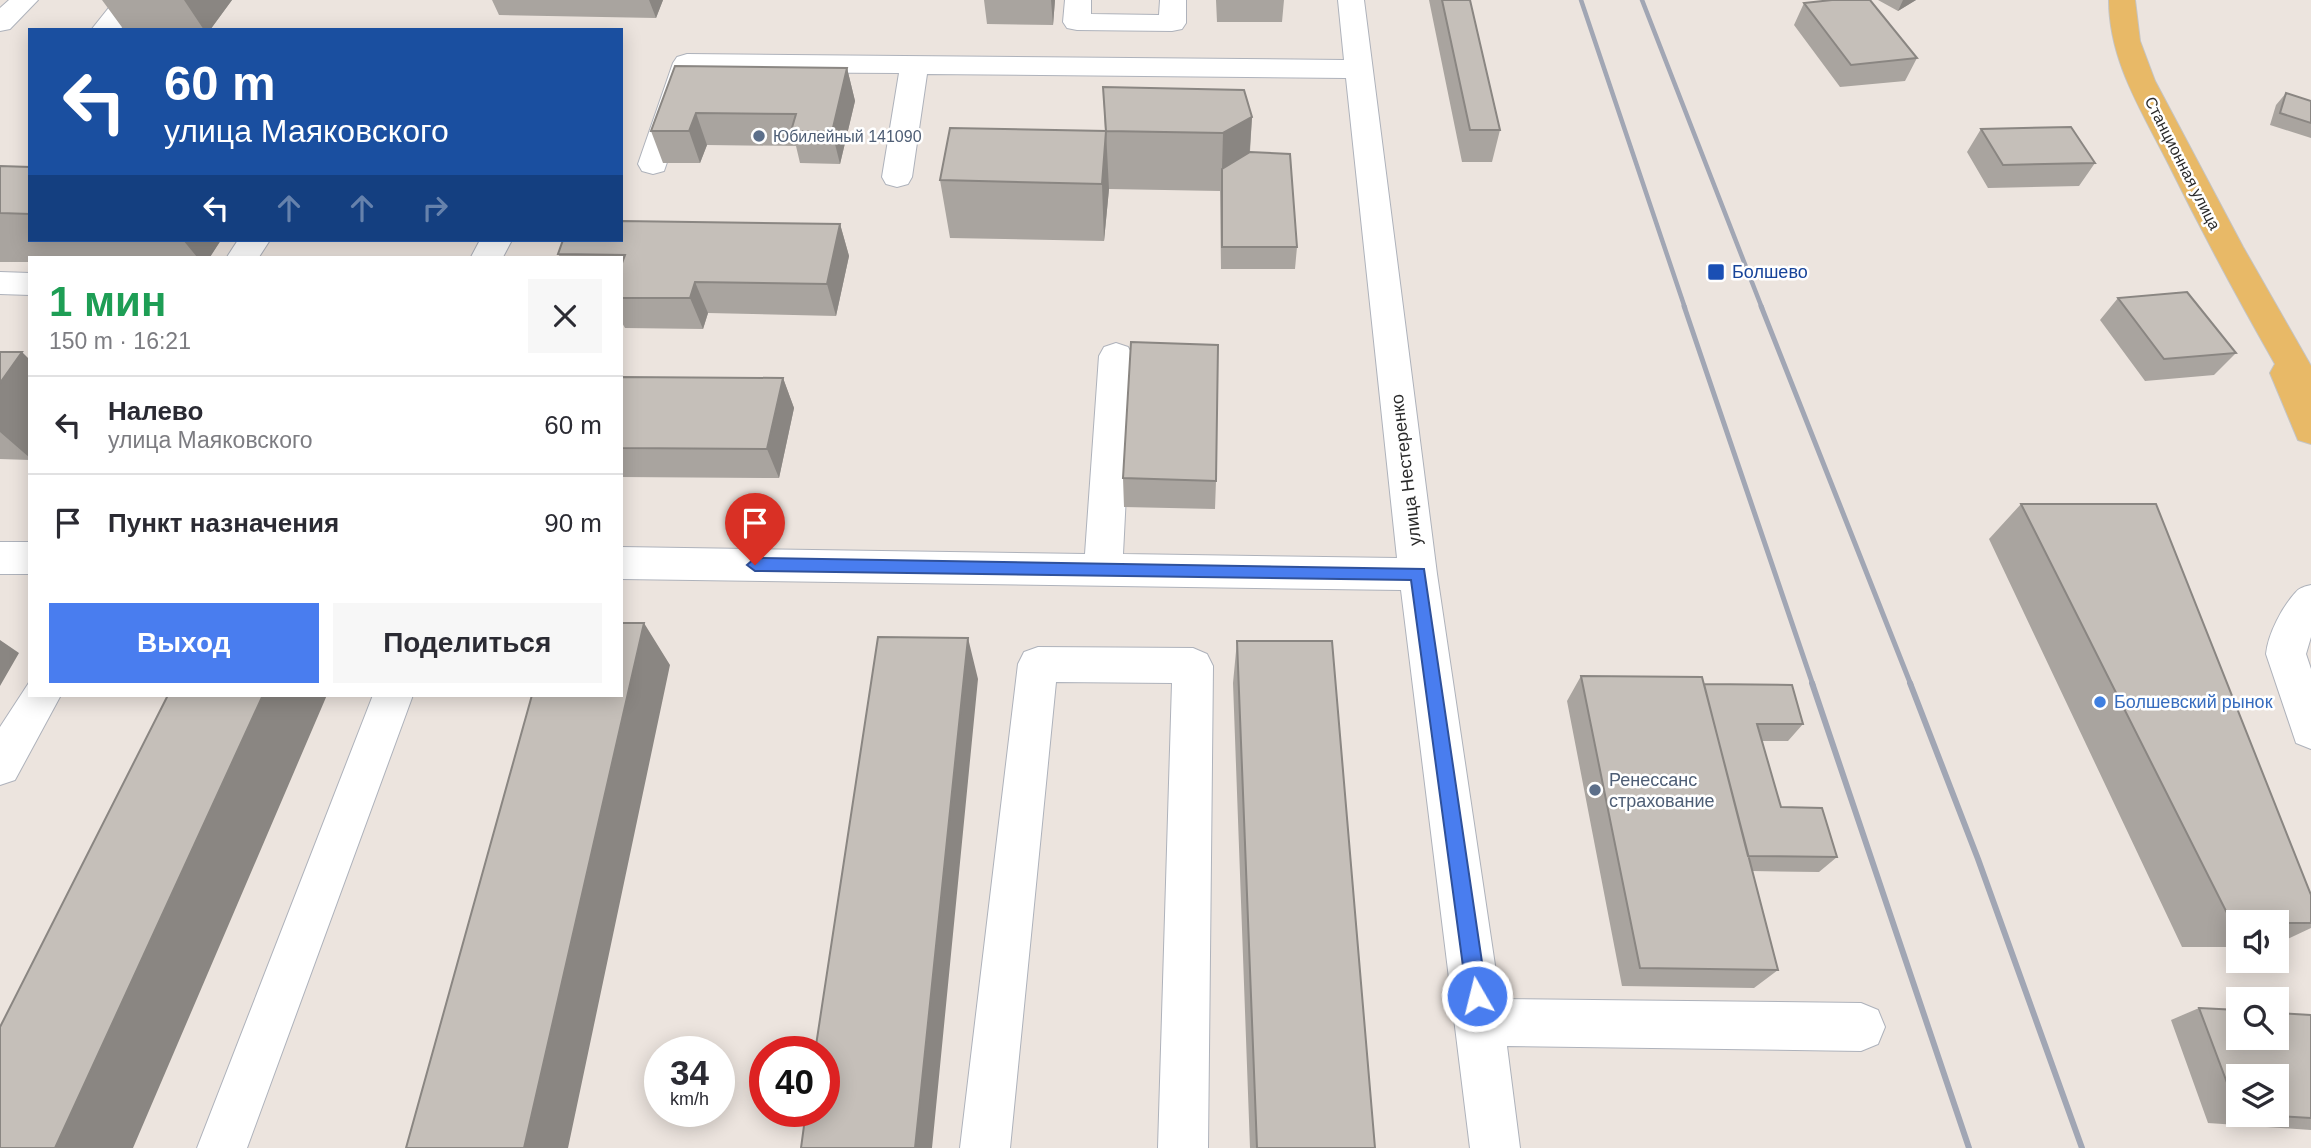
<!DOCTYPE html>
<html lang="ru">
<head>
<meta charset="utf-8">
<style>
	:root { --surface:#fff; --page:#f7f7f7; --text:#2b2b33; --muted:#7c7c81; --line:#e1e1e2; --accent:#497def }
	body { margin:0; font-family:Helvetica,sans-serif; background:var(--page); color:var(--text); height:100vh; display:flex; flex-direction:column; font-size:26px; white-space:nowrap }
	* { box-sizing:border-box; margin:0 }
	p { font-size:23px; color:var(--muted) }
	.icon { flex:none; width:38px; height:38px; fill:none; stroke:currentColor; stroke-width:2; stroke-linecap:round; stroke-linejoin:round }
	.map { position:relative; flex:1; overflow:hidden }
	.sheet { position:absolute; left:28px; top:256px; width:595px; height:441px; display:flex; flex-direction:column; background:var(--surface); border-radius:0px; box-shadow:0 4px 18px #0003 }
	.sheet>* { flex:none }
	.hud { position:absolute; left:28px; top:28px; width:595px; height:214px; border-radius:0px; box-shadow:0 4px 18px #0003; background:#1a4fa0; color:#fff; overflow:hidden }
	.buttons { position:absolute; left:2226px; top:910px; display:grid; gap:14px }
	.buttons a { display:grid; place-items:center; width:63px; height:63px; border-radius:0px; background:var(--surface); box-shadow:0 4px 18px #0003; font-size:35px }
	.speed { position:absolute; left:644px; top:1036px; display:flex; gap:14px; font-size:35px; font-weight:700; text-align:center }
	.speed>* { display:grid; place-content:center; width:91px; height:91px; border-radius:50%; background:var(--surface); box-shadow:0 4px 18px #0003; line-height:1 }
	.speed small { font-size:18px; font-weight:400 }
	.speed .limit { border:10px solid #d22; background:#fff; color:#111 }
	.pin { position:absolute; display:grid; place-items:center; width:60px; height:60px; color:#fff; margin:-72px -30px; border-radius:50% 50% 50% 0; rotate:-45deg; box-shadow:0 0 7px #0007 }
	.pin .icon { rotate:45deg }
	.me { position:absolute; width:77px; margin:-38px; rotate:352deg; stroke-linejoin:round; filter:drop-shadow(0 0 5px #0008) }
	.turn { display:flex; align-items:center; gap:24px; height:147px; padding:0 21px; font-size:32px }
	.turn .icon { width:91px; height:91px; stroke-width:2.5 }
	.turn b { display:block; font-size:49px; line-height:60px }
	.lanes { display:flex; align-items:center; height:66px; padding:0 21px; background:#0003; justify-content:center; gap:35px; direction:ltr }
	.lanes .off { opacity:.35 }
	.round { display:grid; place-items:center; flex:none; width:74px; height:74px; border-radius:0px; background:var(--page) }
	.overview { display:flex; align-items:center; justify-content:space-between; height:119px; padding:0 21px }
	h1 { font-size:42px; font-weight:700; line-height:52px; color:#1e9e55 }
	.primary-button { display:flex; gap:14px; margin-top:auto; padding:14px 21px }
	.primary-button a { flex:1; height:80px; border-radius:0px; background:var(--accent); color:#fff; font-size:28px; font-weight:700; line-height:80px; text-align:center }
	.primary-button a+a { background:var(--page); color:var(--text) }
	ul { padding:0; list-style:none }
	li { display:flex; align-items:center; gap:21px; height:98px; padding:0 21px; border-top:2px solid var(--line) }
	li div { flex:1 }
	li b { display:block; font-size:26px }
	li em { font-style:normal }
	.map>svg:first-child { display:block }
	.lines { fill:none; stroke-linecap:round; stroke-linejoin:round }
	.minor-casing { stroke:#aeb2bb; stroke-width:2 }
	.major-casing { stroke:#c4c4c4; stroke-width:2 }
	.minor { fill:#fff; fill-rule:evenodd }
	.major { fill:#e8b967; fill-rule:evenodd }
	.rail-far2 { stroke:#a1a6b4; stroke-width:4.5 }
	.rail-far1 { stroke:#a1a6b4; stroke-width:5 }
	.rail { stroke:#a1a6b4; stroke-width:6 }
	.wall { fill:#a9a49f; fill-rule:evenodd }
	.shaded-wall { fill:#8a8682 }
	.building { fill:#c5bfb9; stroke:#8a8682; stroke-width:2 }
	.route { fill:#497def; stroke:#2f519b; stroke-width:2 }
	.service-dot { fill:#5c6f8a; stroke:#fff; stroke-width:2.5 }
	.transit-dot { fill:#1a4fb4; stroke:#fff; stroke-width:2.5 }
	.shop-dot { fill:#3f7fe0; stroke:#fff; stroke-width:2.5 }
	.labels { text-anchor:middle; stroke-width:5; stroke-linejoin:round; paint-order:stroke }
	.far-service-label { font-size:16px; fill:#4e5e75; stroke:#fff; text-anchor:start }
	.far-street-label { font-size:16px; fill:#2b2b2b; stroke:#fff }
	.transit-label { font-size:18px; fill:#164399; stroke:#fff; text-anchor:start }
	.street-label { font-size:18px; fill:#2b2b2b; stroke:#fff }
	.shop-label { font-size:18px; fill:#366cbe; stroke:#fff; text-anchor:start }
	.service-label { font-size:18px; fill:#4e5e75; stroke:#fff; text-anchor:start }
</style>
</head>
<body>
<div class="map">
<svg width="2311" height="1148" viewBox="0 0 2311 1148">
	<rect width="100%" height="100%" fill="#ece4de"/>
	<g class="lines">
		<defs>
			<path id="minor" d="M 9,0 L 38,0 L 10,29 L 0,31 L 0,8 Z
				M 115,0 L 142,0 L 120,30 L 91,30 Z
				M 1065,0 L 1091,0 L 1091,14 L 1159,15 L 1160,0 L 1186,0 L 1186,23 L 1182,29 L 1172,31 L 1077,30 L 1067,28 L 1063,22 Z
				M 1338,0 L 1364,0 L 1437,574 L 1500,999 L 1861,1003 L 1878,1010 L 1885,1027 L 1878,1044 L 1861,1051 L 1507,1046 L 1520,1148 L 1470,1148 L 1401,590 L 621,579 L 621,547 L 1085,554 L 1099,356 L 1104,347 L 1116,343 L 1128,347 L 1133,356 L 1123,554 L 1397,558 L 1346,78 L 927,74 L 912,177 L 908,184 L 897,187 L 886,184 L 882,177 L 899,73 L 698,72 L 664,171 L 653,174 L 642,171 L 638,164 L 673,63 L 677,57 L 687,54 L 1344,60 Z
				M 238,240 L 270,240 L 259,257 L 227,257 Z
				M 480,240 L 512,240 L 503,257 L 471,257 Z
				M 0,272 L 30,273 L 30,295 L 0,294 Z
				M 0,542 L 30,542 L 30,574 L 0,574 Z
				M 2311,585 L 2311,637 L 2306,654 L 2311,669 L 2311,749 L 2296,743 L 2266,654 C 2268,634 2282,607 2296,592 C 2299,588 2306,586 2311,585 Z
				M 1038,647 L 1193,648 L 1207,654 L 1213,666 L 1208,1148 L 1158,1148 L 1172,683 L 1056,682 L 1010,1148 L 960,1148 L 1018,664 L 1024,652 Z
				M 30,681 L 30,695 L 61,695 L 15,780 L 0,785 L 0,727 Z
				M 373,695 L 413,695 L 247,1148 L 197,1148 Z"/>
			<path id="major" d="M 2109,0 L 2135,0 L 2140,41 L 2155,81 L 2243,247 L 2311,366 L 2311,444 L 2298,440 L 2270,373 L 2275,364 C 2238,299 2202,232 2169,165 C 2142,111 2109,61 2109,0 Z"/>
		</defs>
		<use href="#minor" class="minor-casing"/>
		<use href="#major" class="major-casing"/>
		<use href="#minor" class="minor"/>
		<use href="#major" class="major"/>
		<path class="rail-far2" d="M 1581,0 L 1685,308
			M 1642,0 L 1762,308"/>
		<path class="rail-far1" d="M 1684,306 L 1813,685
			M 1761,306 L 1911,685"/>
		<path class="rail" d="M 1812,683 L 1969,1148
			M 1910,683 L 1978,859 L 2082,1148"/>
	</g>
	<path class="wall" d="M 102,0 L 232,0 L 210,30 L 124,30 Z
		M 492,0 L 663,0 L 656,18 L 499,15 Z
		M 984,0 L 1055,0 L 1053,25 L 987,24 Z
		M 1216,0 L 1284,0 L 1282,22 L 1217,22 Z
		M 1429,0 L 1470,0 L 1500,130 L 1492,162 L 1462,162 Z
		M 1878,0 L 1916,0 L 1898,11 Z
		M 1804,3 L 1917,58 L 1905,81 L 1840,87 L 1794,25 Z
		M 675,66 L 847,68 L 855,101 L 840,164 L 800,163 L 796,146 L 707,145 L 700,163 L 663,163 L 651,131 Z
		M 1103,87 L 1252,117 L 1250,152 L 1297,247 L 1295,269 L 1221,269 L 1220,191 L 1109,189 L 1104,241 L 950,238 L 940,180 L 1105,131 Z
		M 2286,93 L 2311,101 L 2311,138 L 2270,125 L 2276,105 Z
		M 1981,129 L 2095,163 L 2079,186 L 1988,188 L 1967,152 Z
		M 0,166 L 30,167 L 30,240 L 221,240 L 210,257 L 30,257 L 30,262 L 0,262 Z
		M 840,224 L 849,256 L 836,316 L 708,313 L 703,329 L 625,328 L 621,321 L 621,257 L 560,257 L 558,254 Z
		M 2118,298 L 2236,353 L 2214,375 L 2145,381 L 2100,320 Z
		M 0,352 L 30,360 L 30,460 L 0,459 Z
		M 621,377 L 783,378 L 794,408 L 779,478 L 621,477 Z
		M 1123,478 L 1216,481 L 1215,509 L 1124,507 Z
		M 2021,504 L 2311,895 L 2311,928 L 2277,944 L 2277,922 L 2238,922 L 2238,947 L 2182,947 L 1989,539 Z
		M 1237,641 L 1375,1148 L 1250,1148 L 1233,683 Z
		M 1581,676 L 1704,684 L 1803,724 L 1788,741 L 1762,741 L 1781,807 L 1837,857 L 1819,872 L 1752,871 L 1778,970 L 1754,988 L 1622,986 L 1567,701 Z
		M 2199,1008 L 2311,1015 L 2311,1130 L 2208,1123 L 2171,1020 ZM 2238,1076 L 2277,1115 L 2238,1115 Z"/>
	<path class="shaded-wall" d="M 184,0 L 232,0 L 210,30 L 204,30 Z
		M 649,0 L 663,0 L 656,18 Z
		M 1051,0 L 1055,0 L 1053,25 Z
		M 1903,0 L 1916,0 L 1898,11 Z
		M 847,68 L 855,101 L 840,164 L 832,132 Z
		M 696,113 L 707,145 L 700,163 L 689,131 Z
		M 1252,117 L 1248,175 L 1222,169 L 1223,133 Z
		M 1106,131 L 1109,189 L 1104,241 L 1102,184 Z
		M 840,224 L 849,256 L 836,316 L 827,284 Z
		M 183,240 L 221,240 L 210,257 L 197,257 Z
		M 695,282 L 708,313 L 703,329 L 690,298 Z
		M 22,352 L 30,360 L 30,458 L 0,432 L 0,383 Z
		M 783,378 L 794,408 L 779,478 L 767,449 Z
		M 644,623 L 670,665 L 568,1148 L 524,1148 Z
		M 968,638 L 978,679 L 932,1148 L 915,1148 Z
		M 0,640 L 19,653 L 0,686 Z
		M 263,695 L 327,695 L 133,1148 L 55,1148 Z"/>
	<path class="building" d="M 1442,0 L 1470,0 L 1500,130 L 1470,130 Z
		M 1832,0 L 1870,0 L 1917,58 L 1851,65 L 1804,3 Z
		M 675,66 L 847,68 L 832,132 L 791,131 L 796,114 L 696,113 L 689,131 L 651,131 Z
		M 1103,87 L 1244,90 L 1252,117 L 1223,133 L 1106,131 Z
		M 2286,93 L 2311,101 L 2311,123 L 2280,113 Z
		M 2071,127 L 2095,163 L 2003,165 L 1981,129 Z
		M 950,128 L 1106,131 L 1102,184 L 940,180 Z
		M 1250,152 L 1290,154 L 1297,247 L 1222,247 L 1222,169 Z
		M 0,166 L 30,167 L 30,214 L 0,213 Z
		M 621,221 L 840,224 L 827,284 L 695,282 L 690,298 L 621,298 L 621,266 L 625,255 L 558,254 L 563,240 L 621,240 Z
		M 2187,292 L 2236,353 L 2164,359 L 2118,298 Z
		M 1131,342 L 1218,345 L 1216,481 L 1123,478 Z
		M 0,352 L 22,352 L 0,383 Z
		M 621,377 L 783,378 L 767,449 L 621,448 Z
		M 2021,504 L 2156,504 L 2311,895 L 2311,923 L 2277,923 L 2277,922 L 2232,923 Z
		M 621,623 L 644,623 L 524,1148 L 406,1148 L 532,695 L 621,695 Z
		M 878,637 L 968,638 L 915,1148 L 801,1148 L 806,1111 L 824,1111 L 824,1052 L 815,1052 Z
		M 1237,641 L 1332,641 L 1375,1148 L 1257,1148 Z
		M 1581,676 L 1702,677 L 1778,970 L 1640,968 Z
		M 1704,684 L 1792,685 L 1803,724 L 1757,724 L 1781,807 L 1822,808 L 1837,857 L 1748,856 Z
		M 168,695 L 263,695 L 55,1148 L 0,1148 L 0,1027 Z
		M 2199,1008 L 2238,1010 L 2238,1038 L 2277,1038 L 2277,1013 L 2311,1015 L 2311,1118 L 2260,1115 L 2277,1115 L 2277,1076 L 2238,1076 L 2238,1112 Z"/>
	<path class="route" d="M 755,558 L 1424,569 L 1487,996 L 1484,1002 L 1477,1005 L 1470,1002 L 1467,996 L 1411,580 L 755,571 L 747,565 Z"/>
	<g class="service-dot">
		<circle cx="759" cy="136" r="7"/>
		<circle cx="1595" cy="790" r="7"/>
	</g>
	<rect class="transit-dot" x="1707" y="263" width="18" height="18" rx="3.5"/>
	<circle class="shop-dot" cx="2100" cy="702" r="7"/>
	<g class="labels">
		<g class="far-service-label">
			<text x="773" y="142">Юбилейный 141090</text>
		</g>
		<g class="far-street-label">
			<text transform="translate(2183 163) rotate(63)" y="6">Станционная улица</text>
		</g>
		<g class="transit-label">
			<text x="1732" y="278">Болшево</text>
		</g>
		<g class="street-label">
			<text transform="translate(1406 470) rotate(-97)" y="6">улица Нестеренко</text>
		</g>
		<g class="shop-label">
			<text x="2114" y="708">Болшевский рынок</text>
		</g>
		<g class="service-label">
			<text x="1609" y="786">Ренессанс<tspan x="1609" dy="21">страхование</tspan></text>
		</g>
	</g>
</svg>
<div class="buttons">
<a><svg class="icon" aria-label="sound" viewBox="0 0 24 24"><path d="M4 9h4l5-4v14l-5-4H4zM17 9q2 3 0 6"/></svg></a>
<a><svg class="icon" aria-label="search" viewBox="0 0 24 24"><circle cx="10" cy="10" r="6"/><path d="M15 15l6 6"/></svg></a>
<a><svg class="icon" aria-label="layers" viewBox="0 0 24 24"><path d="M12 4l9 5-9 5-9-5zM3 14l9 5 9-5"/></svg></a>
</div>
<div class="speed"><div>34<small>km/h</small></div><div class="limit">40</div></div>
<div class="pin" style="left:755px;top:565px;background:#d93025"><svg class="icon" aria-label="arrive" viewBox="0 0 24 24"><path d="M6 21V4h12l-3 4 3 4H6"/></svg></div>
<svg class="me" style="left:1477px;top:996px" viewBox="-20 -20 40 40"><circle r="17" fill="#497def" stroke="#fff" stroke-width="3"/><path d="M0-11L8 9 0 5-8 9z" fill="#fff"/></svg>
<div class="hud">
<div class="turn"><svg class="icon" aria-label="left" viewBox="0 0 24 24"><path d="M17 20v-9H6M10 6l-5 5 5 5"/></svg><div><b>60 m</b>улица Маяковского</div></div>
<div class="lanes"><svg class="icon" aria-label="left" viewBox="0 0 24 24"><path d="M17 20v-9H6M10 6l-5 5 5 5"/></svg><svg class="icon off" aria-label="ahead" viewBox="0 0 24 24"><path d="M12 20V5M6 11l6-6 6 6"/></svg><svg class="icon off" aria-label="ahead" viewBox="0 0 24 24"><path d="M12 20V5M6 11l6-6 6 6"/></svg><svg class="icon off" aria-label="right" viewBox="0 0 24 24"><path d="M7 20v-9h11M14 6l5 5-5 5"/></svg></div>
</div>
<section class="sheet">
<div class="overview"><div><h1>1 мин</h1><p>150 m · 16:21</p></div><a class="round"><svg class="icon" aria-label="close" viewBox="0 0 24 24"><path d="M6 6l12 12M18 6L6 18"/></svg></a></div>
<ul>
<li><svg class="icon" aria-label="left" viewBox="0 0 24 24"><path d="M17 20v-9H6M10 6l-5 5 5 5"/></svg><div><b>Налево</b><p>улица Маяковского</p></div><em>60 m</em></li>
<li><svg class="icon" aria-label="arrive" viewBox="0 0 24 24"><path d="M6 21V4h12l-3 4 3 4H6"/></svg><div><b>Пункт назначения</b></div><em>90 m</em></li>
</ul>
<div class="primary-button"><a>Выход</a><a>Поделиться</a></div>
</section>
</div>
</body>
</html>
